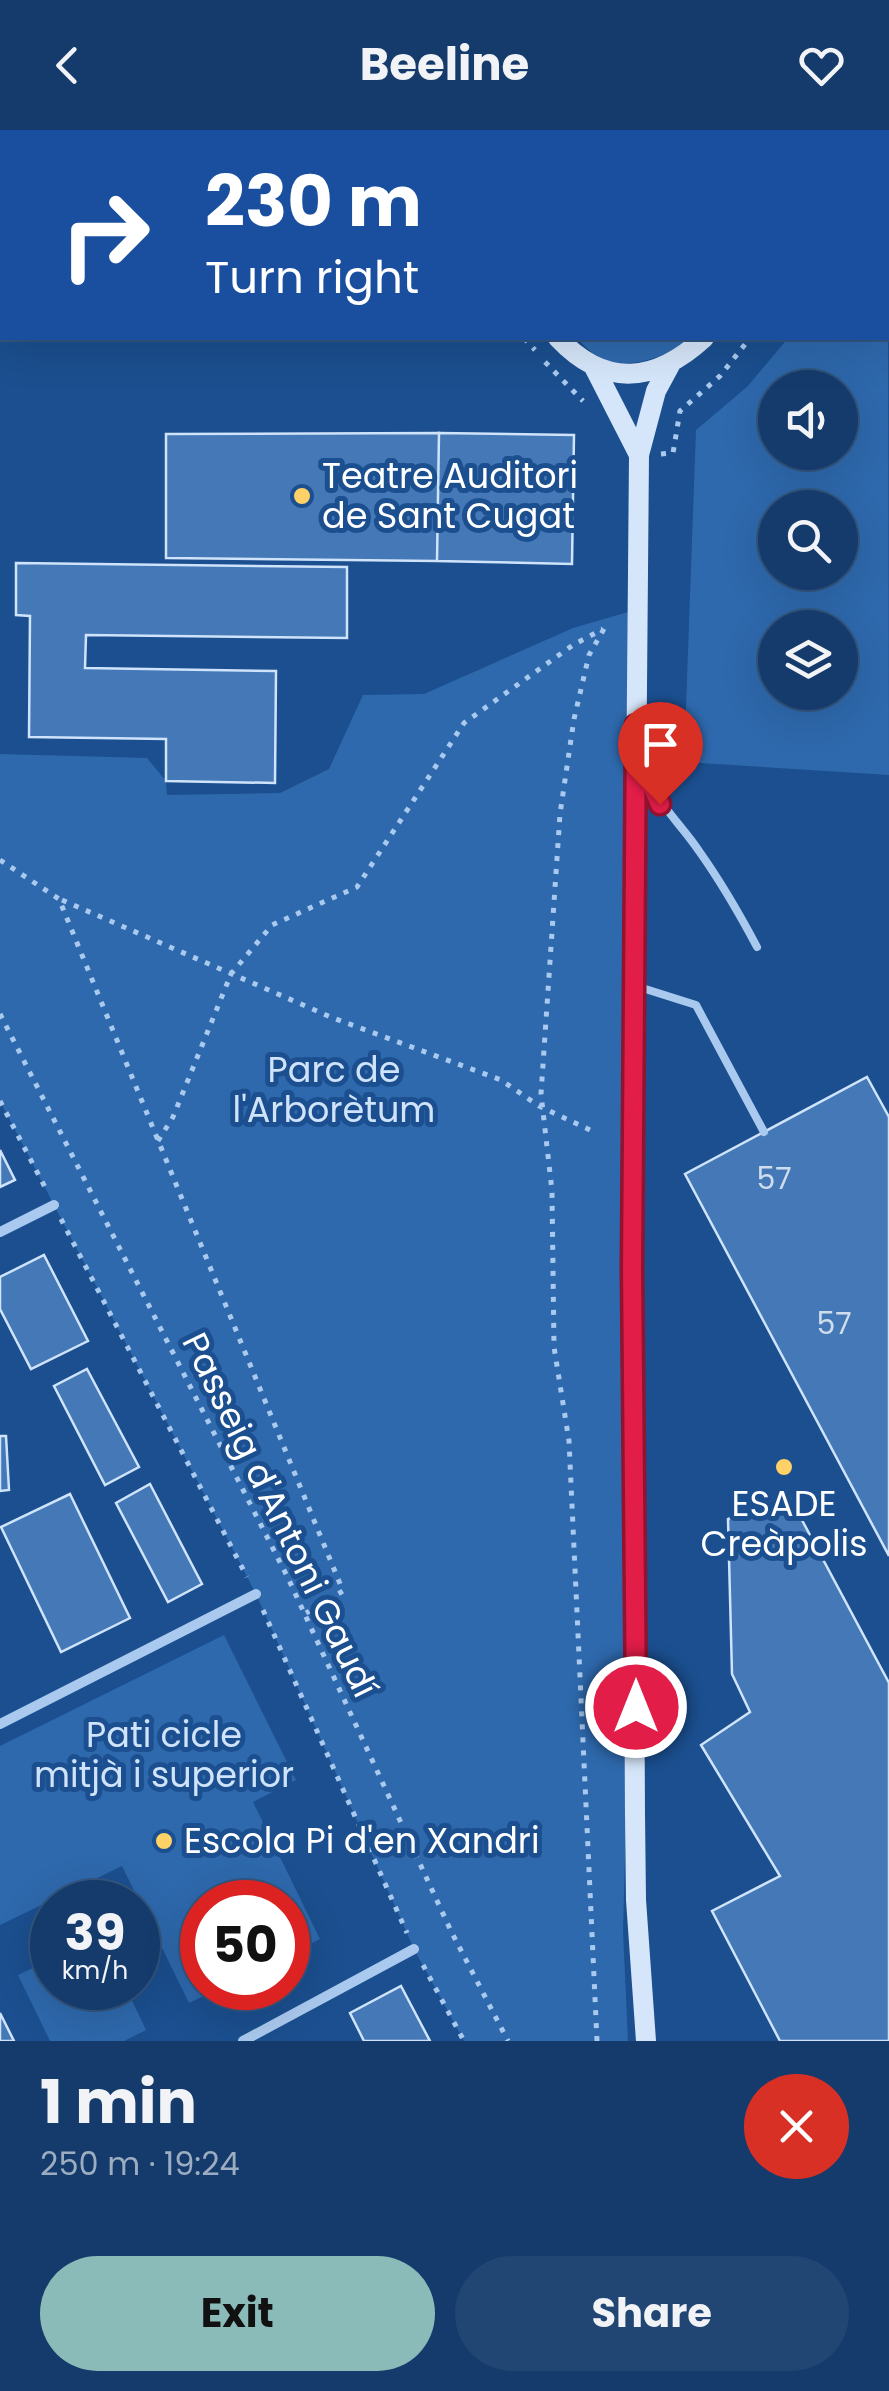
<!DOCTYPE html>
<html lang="en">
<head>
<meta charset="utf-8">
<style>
	:root { --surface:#143b6b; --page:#214673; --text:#f1f3f6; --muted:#9dadc1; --line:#33557e; --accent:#8bbbb9 }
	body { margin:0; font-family:Poppins,sans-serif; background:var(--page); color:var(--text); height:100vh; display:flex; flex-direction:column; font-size:38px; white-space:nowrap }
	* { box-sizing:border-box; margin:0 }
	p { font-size:32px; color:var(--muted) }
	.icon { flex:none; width:55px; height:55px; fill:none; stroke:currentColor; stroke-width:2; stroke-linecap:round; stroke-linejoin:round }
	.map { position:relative; height:1911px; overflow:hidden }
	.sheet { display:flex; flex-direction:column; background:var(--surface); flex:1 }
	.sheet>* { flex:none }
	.top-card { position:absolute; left:0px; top:0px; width:890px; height:210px; box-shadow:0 10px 40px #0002,0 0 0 2px var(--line); background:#1a4fa0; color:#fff; overflow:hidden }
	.buttons { position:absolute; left:758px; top:240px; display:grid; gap:20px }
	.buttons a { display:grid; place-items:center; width:100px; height:100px; border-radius:50%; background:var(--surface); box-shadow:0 10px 40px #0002,0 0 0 2px var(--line); font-size:50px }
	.speed { position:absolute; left:30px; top:1750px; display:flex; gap:20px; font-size:50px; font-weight:700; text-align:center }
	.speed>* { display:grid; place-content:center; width:130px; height:130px; border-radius:50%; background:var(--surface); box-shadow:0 10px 40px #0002,0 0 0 2px var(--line); line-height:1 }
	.speed small { font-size:25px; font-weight:400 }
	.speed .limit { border:15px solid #d22; background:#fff; color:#111 }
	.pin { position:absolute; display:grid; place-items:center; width:85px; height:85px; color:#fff; margin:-102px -42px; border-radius:50% 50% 50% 0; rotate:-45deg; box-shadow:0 0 10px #0007 }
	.pin .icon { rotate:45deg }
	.me { position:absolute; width:110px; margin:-55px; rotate:0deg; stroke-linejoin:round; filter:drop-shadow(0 0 8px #0008) }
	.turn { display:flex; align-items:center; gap:35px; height:210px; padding:0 40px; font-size:45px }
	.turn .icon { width:130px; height:130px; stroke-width:2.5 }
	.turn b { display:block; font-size:70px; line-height:85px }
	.round { display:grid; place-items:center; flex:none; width:105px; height:105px; border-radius:52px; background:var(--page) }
	.overview { display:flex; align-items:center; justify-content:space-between; height:170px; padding:0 40px }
	h1 { font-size:60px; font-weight:700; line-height:75px }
	.button { display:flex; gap:20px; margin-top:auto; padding:20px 40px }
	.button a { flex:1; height:115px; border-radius:60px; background:var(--accent); color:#111; font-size:40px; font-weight:700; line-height:115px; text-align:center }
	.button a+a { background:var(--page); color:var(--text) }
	header { display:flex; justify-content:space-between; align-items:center; height:130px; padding:0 40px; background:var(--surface); font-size:45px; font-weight:700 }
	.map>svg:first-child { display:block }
	.green { fill:#2e69ad; fill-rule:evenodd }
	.building { fill:#4478b7; stroke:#cfe3fa; stroke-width:2.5 }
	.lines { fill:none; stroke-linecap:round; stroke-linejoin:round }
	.path { stroke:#a9c9ee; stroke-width:5; stroke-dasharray:5 8; stroke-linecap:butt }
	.service { stroke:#a9c9ee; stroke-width:8 }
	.pedestrian { stroke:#a9c9ee; stroke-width:9 }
	.minor { stroke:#a9c9ee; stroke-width:10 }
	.tertiary { stroke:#a9c9ee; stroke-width:18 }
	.secondary { stroke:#d6e6fa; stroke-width:20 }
	.route-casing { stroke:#92132f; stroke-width:25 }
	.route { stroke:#e11d48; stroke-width:18 }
	.poi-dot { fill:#ffd166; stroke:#1b4f8f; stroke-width:4 }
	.labels { text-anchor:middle; stroke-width:10; stroke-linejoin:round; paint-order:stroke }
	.number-label { font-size:30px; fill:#d0dded }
	.poi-label { font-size:35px; fill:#fff; stroke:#1b4f8f; text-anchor:start }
	.park-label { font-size:35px; fill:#cfe3fa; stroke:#1b4f8f }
	.street-label { font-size:35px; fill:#fff; stroke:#1b4f8f }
</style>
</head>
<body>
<header><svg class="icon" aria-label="back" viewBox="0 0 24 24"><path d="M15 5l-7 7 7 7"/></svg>Beeline<svg class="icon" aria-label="heart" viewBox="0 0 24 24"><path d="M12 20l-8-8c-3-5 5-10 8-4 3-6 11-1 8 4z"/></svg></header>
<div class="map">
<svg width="889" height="1911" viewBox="0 0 889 1911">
	<rect width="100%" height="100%" fill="#1b4f8f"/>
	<path class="green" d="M 888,184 L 889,645 L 684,632 L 696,300 L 748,256 L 788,208 L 888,208 ZM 775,258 L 840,258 L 840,322 L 775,322 ZM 775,378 L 840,378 L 840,442 L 775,442 ZM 775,498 L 840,498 L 840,562 L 775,562 Z
		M 578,208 L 691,208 C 658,233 607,249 578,208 Z
		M 635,480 L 634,1388 L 623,1801 L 628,1911 L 464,1911 L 414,1819 L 256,1464 L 0,971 L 0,624 L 147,628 L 166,651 L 167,665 L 280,663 L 329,639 L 363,565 L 424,564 L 573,498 Z
		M 224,1505 L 296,1650 L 253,1672 L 320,1809 L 288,1825 L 288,1772 L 202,1772 L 202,1858 L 220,1858 L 189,1873 L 122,1736 L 0,1795 L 0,1616 Z
		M 52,1829 L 52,1858 L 126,1858 L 146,1900 L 124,1911 L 50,1911 L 18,1845 Z"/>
	<path class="building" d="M 298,0 L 577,0 L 298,2 Z
		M 723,0 L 794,0 L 794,2 L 723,2 Z
		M 439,303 L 437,431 L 166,428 L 166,304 Z
		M 439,303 L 574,305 L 572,434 L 437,431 Z
		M 16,433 L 347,437 L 347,508 L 86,505 L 85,538 L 276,541 L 275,653 L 166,651 L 166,609 L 29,607 L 30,486 L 16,485 Z
		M 867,947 L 889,987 L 889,1426 L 685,1044 Z
		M 0,1020 L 15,1050 L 0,1057 Z
		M 44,1125 L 88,1211 L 31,1239 L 0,1179 L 0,1147 Z
		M 87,1239 L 139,1337 L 105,1355 L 54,1256 Z
		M 0,1306 L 6,1306 L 9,1360 L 0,1361 Z
		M 150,1354 L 202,1454 L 168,1472 L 116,1373 Z
		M 787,1362 L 889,1553 L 889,1911 L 780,1911 L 712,1781 L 780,1746 L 701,1615 L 750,1582 L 732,1544 L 728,1389 Z
		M 70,1364 L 130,1488 L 61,1522 L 1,1397 Z
		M 401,1856 L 430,1911 L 364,1911 L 350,1883 Z
		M 0,1883 L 14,1911 L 0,1911 Z"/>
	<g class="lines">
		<path class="path" d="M 198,0 L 198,2
			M 888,162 L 889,162
			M 524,208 L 535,220
			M 545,232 L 583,271
			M 661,324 L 673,323 L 680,281 L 720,246 L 750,208
			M 0,730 L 59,769 L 343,1461 L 306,1483
			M 62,770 L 333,888 L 501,950 L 539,976 L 590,1000
			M 0,884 L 288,1448 L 451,1801 L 508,1911
			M 0,971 L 47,1061
			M 158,1011 L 173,987 L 231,844 L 272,795 L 357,757 L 464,593 L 573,515 L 603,499
			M 61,1089 L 247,1447
			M 263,1480 L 407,1803
			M 423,1835 L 464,1911
			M 597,1911 L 569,1311 L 554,1217 L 552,1061 L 541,964 L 560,684 L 574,589 L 589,525 L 605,497"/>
		<path class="service" d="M 644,634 C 652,670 679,691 699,721 C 721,752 739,783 757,817
			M 639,857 L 696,875 L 764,1002"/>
		<path class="pedestrian" d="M 275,0 L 275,2"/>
		<path class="minor" d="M 635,0 L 635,2
			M 0,1102 L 54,1075
			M 0,1594 L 256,1464
			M 243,1911 L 414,1819"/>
		<path class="tertiary" d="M 0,132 L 2,132"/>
		<path class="secondary" d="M 888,124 L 889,124
			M 558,208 C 606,259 656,252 704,208
			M 593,235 L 639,325
			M 646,1911 L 636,1770 L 635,1684 L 632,1138 L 639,325 L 656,261 L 670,235"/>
	</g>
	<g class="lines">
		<defs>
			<path id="route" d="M 636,1577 L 632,1138 L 636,595 L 645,640 L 660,674"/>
		</defs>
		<use href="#route" class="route-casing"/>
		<use href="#route" class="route"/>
	</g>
	<g class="poi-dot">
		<circle cx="302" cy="366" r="10"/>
		<circle cx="784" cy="1337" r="10"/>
		<circle cx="164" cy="1711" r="10"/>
	</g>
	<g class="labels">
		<g class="number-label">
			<text x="774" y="1059">57</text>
			<text x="834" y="1204">57</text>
		</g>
		<g class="poi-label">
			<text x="322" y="358">Teatre Auditori<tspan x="322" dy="40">de Sant Cugat</tspan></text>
			<text x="784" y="1386" text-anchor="middle">ESADE<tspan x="784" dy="40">Creàpolis</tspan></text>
			<text x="184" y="1723">Escola Pi d'en Xandri</text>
		</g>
		<g class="park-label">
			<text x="334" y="952">Parc de<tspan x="334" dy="40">l'Arborètum</tspan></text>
			<text x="164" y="1617">Pati cicle<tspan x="164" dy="40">mitjà i superior</tspan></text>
		</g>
		<g class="street-label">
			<text transform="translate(280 1385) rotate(64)" y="12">Passeig d'Antoni Gaudí</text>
		</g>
	</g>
</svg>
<div class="buttons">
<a><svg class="icon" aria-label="sound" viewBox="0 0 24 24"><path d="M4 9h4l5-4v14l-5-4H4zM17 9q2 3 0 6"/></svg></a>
<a><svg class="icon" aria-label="search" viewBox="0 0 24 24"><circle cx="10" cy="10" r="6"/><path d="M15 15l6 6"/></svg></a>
<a><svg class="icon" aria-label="layers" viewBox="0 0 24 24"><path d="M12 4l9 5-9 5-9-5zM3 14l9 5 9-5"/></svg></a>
</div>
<div class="speed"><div>39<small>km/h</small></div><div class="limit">50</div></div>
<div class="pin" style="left:660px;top:674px;background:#d93025"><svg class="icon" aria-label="arrive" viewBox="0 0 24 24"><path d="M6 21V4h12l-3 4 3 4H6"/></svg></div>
<svg class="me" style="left:636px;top:1577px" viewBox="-20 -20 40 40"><circle r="17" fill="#e11d48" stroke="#fff" stroke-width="3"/><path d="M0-11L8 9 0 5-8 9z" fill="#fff"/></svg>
<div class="top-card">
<div class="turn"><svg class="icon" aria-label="right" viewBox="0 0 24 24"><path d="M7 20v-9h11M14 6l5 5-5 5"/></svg><div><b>230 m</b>Turn right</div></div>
</div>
</div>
<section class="sheet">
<div class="overview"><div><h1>1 min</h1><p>250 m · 19:24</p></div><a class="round" style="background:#d93025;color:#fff"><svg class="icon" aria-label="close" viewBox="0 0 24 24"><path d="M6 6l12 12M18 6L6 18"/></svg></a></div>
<div class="button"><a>Exit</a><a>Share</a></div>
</section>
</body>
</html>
